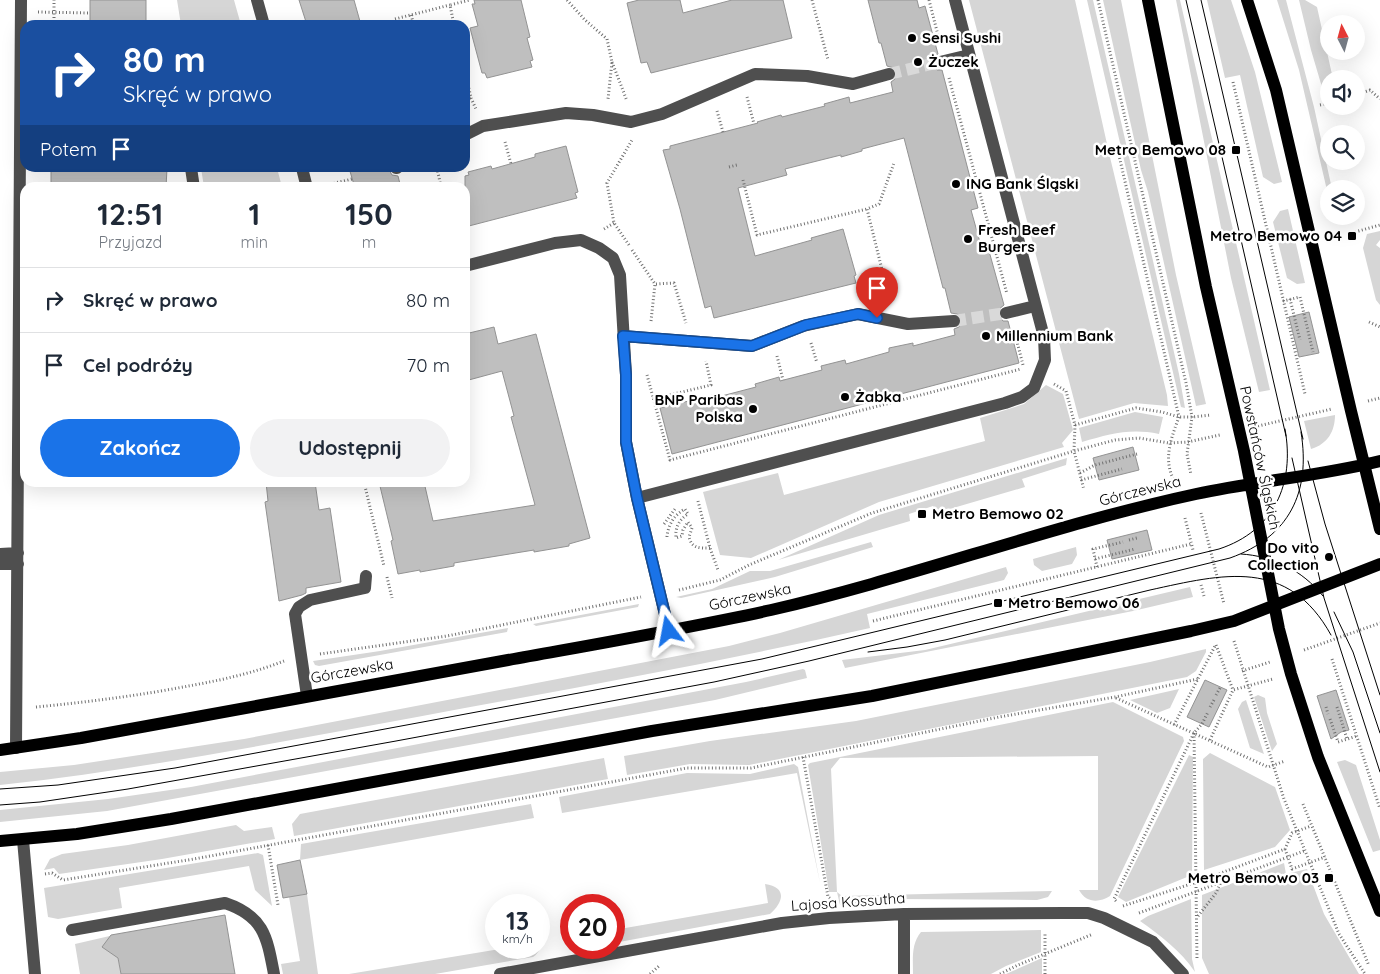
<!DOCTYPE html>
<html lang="pl">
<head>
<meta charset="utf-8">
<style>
	:root { --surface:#fff; --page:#f2f2f3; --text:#1f2937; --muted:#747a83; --line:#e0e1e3; --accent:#1a73e8 }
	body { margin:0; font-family:Quicksand,sans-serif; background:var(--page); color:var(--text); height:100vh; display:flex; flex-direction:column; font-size:19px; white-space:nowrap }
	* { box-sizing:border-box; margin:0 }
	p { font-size:16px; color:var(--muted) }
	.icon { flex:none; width:28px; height:28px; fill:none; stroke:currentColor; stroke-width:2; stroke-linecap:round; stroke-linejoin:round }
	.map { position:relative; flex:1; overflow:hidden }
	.panel { position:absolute; left:20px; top:182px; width:450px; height:305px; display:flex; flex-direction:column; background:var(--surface); border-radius:15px; box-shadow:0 5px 20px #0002 }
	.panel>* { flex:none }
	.hud { position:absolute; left:20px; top:20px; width:450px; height:152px; border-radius:15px; box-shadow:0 5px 20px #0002; background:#1a4fa0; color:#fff; overflow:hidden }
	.needle { width:32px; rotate:354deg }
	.controls { position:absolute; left:1320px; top:15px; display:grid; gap:10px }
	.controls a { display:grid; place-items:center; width:45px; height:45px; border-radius:50%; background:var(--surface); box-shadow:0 5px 20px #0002; font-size:25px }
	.speed { position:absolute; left:485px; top:894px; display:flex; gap:10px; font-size:25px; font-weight:700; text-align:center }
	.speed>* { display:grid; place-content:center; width:65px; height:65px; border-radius:50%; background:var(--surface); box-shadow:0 5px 20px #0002; line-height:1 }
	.speed small { font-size:12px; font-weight:400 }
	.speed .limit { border:8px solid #d22; background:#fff; color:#111 }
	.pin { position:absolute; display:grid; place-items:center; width:42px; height:42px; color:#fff; margin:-51px -21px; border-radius:50% 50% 50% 0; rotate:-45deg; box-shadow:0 0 5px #0007 }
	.pin .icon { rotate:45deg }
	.me { position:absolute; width:55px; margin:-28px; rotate:347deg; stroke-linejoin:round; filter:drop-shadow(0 0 4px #0008) }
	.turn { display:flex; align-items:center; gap:18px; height:105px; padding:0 20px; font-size:22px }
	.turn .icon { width:65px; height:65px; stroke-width:2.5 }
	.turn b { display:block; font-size:35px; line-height:42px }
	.then { display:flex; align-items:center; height:48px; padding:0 20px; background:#0003; gap:10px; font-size:19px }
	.eta { display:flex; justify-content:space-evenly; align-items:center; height:85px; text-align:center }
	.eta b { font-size:30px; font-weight:700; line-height:35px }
	.primary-button { display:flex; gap:10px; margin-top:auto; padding:10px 20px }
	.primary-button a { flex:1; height:58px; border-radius:30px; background:var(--accent); color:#fff; font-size:20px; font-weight:700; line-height:58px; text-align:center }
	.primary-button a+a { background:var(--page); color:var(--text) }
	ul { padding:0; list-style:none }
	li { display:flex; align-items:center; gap:15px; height:65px; padding:0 20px; border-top:1px solid var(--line) }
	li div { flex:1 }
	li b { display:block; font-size:19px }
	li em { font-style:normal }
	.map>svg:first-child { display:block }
	.green { fill:#d6d6d6 }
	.building { fill:#bfbfbf; stroke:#939393 }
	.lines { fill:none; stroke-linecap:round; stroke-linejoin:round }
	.minor-tunnel { stroke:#d9d9d9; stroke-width:12; stroke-dasharray:12 6; stroke-linecap:butt }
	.path { stroke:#717171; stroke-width:3; stroke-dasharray:1 2.5; stroke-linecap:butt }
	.minor { stroke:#4f4f4f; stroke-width:12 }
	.major { stroke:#000; stroke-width:12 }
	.tram { stroke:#000; stroke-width:1 }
	.route-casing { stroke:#114b97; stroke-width:12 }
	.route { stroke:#1a73e8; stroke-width:9 }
	.poi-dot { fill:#000; stroke:#fff; stroke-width:2 }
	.labels { text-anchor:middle; stroke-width:5; stroke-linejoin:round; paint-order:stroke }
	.poi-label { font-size:15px; font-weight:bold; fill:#000; stroke:#fff; text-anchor:start }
	.street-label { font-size:15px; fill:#000; stroke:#fff }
</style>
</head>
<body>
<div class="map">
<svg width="1380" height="974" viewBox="0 0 1380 974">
	<rect width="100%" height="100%" fill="#fff"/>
	<path class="green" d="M 177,0 L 234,0 L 241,25 L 181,25 Z
		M 969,0 L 1075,0 L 1109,153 L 1167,395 L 1168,406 L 1134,403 L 1079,419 Z
		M 1087,0 L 1093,0 L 1179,374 L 1185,408 L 1181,407 Z
		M 1103,0 L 1121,0 L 1176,275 L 1206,404 L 1196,406 L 1148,192 L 1141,170 Z
		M 1176,0 L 1180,0 L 1270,390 L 1259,392 L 1231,278 Z
		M 1207,0 L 1231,0 L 1255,72 L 1282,182 L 1274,184 L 1263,177 L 1240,75 L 1225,78 Z
		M 1277,0 L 1286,0 L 1314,107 L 1332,189 L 1329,189 L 1329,199 L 1299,70 Z
		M 1299,0 L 1305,0 L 1317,7 L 1333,79 L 1329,79 L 1328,97 L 1324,94 L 1311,50 Z
		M 201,168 L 277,168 L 282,187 L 204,187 Z
		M 1288,209 L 1305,283 L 1297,284 L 1287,278 L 1273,222 L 1280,211 Z
		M 1380,231 L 1380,240 L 1376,245 L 1380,248 L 1380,305 L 1376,300 L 1363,248 L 1367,234 Z
		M 1046,385 L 1063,394 L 1073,430 L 1062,443 L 1064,447 L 879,502 L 751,558 L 720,555 L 703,492 L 778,473 L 784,495 L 985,441 L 980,418 L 1024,404 Z
		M 1135,412 L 1163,417 L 1159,434 C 1130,428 1110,434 1082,442 L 1079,428 Z
		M 1335,415 C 1335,431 1328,444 1311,449 L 1304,421 Z
		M 1067,458 L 1066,465 L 1022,479 L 1025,487 L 936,513 L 933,506 L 909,514 L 910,521 L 778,560 L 879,515 Z
		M 871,542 L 873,547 L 775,577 L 681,598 L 676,597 L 712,589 L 750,571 L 770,571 Z
		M 1076,547 L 1077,555 L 1072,564 L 1042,571 L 1034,565 L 1033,559 Z
		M 1006,567 L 1008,573 L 1004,580 L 867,614 L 870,628 C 720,662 568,689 417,717 C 278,742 140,770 0,785 L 0,772 L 74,765 L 244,739 L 729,646 L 780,633 Z
		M 1190,587 L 1193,597 L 1133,611 L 845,668 L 842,660 L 925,650 Z
		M 639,604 L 638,607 L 536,626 L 533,624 Z
		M 508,628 L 507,632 L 319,666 L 315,665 L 313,661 L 380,651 Z
		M 1206,649 L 1206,652 L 1196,671 L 1187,677 L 749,765 L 690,764 L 627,775 L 624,756 L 710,741 L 856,721 L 1150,662 Z
		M 803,669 L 805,670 L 807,678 L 715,700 L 107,811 L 0,822 L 0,810 L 108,799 L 191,787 L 746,682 Z
		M 1179,689 L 1170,708 L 1157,713 L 1130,700 Z
		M 1258,695 L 1265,698 L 1267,713 L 1277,744 L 1272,751 L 1254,697 Z
		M 1246,700 L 1264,754 L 1250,748 L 1238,709 L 1242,702 Z
		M 1113,702 L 1183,737 L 1184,741 L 1110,896 C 1099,903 1086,903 1079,890 L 1098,890 L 1098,756 L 840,758 L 831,769 L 837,892 L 842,896 L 1052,891 L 1048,897 L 1037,900 L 900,899 L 840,905 L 837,892 L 829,892 L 808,765 L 810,763 Z
		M 1210,753 L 1275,787 L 1290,830 L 1275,847 L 1204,870 L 1203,759 Z
		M 1189,755 L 1193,757 L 1192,875 L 1126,902 L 1118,897 Z
		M 604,758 L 608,779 L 294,836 L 292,824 L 300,814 Z
		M 1345,760 L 1356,765 L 1380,840 L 1380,850 L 1373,852 L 1337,762 Z
		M 794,764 L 798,767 L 820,883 L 797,773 L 562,813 L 559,797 L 687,773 L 750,774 Z
		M 531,804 L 534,818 L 300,860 L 301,844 Z
		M 236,825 L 244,831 L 272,827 L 275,839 L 162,859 L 59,874 L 54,868 L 44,870 L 50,859 L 62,854 L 128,845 Z
		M 258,853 L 263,855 L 272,906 L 255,890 L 249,866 L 119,888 L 122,908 L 58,919 L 48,917 L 44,888 Z
		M 1284,863 L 1286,874 L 1307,869 L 1324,914 L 1359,974 L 1209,974 L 1202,958 L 1202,895 Z
		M 765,884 C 787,887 784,902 770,914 L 614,943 L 614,930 L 768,903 Z
		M 307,894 L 318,974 L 283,974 L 281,964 L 300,961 L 289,897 Z
		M 1191,899 L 1192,959 L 1195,972 C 1180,950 1161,936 1140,921 L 1148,916 Z
		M 539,927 C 543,938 543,950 533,957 L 435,974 L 349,974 L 506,948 L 539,948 Z
		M 1041,930 L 1041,952 L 1006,966 L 991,974 L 913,974 C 913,959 911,944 921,932 Z
		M 114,935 L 107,941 L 106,948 L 111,953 L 117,954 L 121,974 L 80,974 L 75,944 Z
		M 1042,958 L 1042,974 L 1006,974 Z"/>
	<path class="building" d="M 90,0 L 146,0 L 146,25 L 90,25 Z
		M 299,0 L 354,0 L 361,25 L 307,25 Z
		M 474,0 L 521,0 L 530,37 L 527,38 L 533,60 L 530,61 L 532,67 L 487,78 L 485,73 L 482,73 L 470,28 L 478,26 L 472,4 L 475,4 Z
		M 639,0 L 680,0 L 683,13 L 732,0 L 783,0 L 792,38 L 651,73 L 647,62 L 641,63 L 627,3 Z
		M 868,0 L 917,0 L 919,8 L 925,6 L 938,54 L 932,59 L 932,64 L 937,70 L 942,70 L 978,208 L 971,210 L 983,253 L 989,251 L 1004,305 L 998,310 L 998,315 L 1003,321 L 1008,321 L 1019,363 L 672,454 L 660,408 L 713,395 L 714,398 L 756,387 L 755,384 L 779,377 L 780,381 L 822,370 L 821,366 L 845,360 L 846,364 L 889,352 L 889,348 L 913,343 L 913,346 L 955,335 L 954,329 L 959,327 L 961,324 L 960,316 L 957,314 L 951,313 L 945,288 L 943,288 L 904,138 L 862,149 L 862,151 L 841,157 L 841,155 L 785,169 L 787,175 L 738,188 L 755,256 L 812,240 L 811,238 L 843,229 L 856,275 L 854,276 L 856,283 L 714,318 L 711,306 L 705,308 L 680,209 L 663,150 L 670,149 L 670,146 L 758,123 L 757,122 L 781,115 L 782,117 L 825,106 L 824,104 L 849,97 L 850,103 L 893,92 L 891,82 L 895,79 L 897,72 L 894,68 L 887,66 L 881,43 L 879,43 Z
		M 566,146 L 578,192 L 575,193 L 577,198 L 465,227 L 465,176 L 469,175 L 468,172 L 491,166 L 492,169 L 535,157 L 535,154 Z
		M 51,168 L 167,168 L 166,188 L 51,188 Z
		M 349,168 L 388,168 L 392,175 L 398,176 L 401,188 L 355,188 Z
		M 1309,312 L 1319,353 L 1299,357 L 1289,317 Z
		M 494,327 L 498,344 L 536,334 L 590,538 L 569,544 L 569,546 L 534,552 L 534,550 L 454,563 L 454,566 L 420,572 L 420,570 L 398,574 L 391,541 L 393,540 L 379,482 L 424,482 L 433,521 L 535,505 L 511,417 L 514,416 L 502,371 L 465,381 L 465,334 Z
		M 1133,447 L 1139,470 L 1099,480 L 1093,458 Z
		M 266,482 L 315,482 L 319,510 L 330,508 L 341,582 L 306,588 L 306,593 L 302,595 L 279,601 L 265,502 L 268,501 Z
		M 1147,530 L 1152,550 L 1112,559 L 1107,540 Z
		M 1205,680 L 1227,690 L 1209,727 L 1187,717 Z
		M 1336,690 L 1349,730 L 1341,732 L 1331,739 L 1317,696 Z
		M 300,860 L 307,894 L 283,898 L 277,865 Z
		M 225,915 L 235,974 L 121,974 L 118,958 L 102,947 L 111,935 Z"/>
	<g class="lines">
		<path class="minor-tunnel" d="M 889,74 L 940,62
			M 954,321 L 1006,313"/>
		<path class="path" d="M 567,0 L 585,20 L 607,39 L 612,62 L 608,99
			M 812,0 L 828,60
			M 929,0 L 940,43
			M 1098,0 L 1186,383 L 1192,417 L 1187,454 L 1191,475
			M 38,12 L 90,13
			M 411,15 L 414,25
			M 395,19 L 450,5
			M 54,25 L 54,0
			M 454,25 L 450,5 L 470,0
			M 612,62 L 627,101
			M 465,71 L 471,98 L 465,99
			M 949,78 L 1007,294
			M 1233,82 L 1305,394
			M 1356,95 L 1370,90 L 1380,99
			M 747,97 L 754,124
			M 471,98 L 476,109
			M 1320,105 L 1329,103
			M 717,111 L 723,132
			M 505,142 L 511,164
			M 1118,151 L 1179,417 C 1172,436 1163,458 1173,478
			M 729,167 L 737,165
			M 437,168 L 440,182
			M 743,180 L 757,235 L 867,209
			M 327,185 L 352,179
			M 604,229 L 614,223
			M 1355,232 L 1380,225
			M 629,245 L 614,223 L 607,183 L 632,140
			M 632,250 L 655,284 L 674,283 L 686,323
			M 1290,299 L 1300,340
			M 1283,301 L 1300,297 L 1313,352
			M 890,302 L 867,209 L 879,204 L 894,163
			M 651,321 L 655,284
			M 1369,322 L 1380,327
			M 1014,330 L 1023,365
			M 811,343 L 817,363
			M 777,356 L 783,380
			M 647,375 L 670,460 L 1021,369
			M 1054,384 L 1066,391 L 1075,425 L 1074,451 L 1084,490
			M 653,399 L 711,385 L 706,361
			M 1368,401 L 1380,398
			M 1075,425 L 1136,408 L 1162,412 L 1179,417 L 1192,417 L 1211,415
			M 1258,426 L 1332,409
			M 1080,473 L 1095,465 L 1137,454
			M 1081,480 L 1122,469
			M 364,482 L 384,566
			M 698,501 L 710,548 L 718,570
			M 1201,513 L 1224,604
			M 1185,518 L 1193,550
			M 664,524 L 675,509
			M 667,537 C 668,525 674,515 685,509 L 688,514 C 679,520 675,527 676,538 L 682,536 L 683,530 L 688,522 L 692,528 L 689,537 C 692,549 700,548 710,548
			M 1129,540 L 1137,538
			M 1095,559 L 1135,549
			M 1097,567 L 1093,549 L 1123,542
			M 387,577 L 392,598
			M 1201,585 L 1204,596
			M 679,590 L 720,580 L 749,565 L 872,513 L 1074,451 L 1115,440 L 1139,438 L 1169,443 L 1188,442 L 1220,435
			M 873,621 L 1191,544
			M 1234,641 L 1284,799 L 1339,934 L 1365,974
			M 1216,645 L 1233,690
			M 1304,650 L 1380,623
			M 320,654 L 447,636 L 641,597
			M 1332,659 L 1380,809
			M 1242,671 L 1270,662
			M 1216,695 L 1220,688
			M 1116,698 L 1268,767 L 1285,761
			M 36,707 C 78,703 119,698 161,691 C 205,683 243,677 284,661
			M 1210,707 L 1214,700
			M 1326,707 L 1328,714
			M 1337,707 L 1347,739
			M 1330,719 L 1338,742 L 1357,736
			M 1174,725 L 1215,646
			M 1194,733 L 1197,960
			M 1210,740 L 1233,690 L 1273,679
			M 803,757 L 828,897 L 831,899
			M 1303,804 L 1369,966
			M 268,845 L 278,905
			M 1285,849 L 1292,869 L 1325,857
			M 45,874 L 52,873 L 63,880 L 194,859 L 687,768 L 751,768 L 999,717 L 1115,697 L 1198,679
			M 1116,901 L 1114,899 L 1194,733 L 1202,724 L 1208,712
			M 1123,906 L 1197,882 L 1285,849 L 1292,833 L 1311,826
			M 1139,913 L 1304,851
			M 1198,916 L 1216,893 L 1221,882 L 1218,874
			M 650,974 L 659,966
			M 1000,974 L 1018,965 L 1093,934
			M 1045,974 L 1045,932"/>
		<path class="minor" d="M 257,0 L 264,25
			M 940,62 L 969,55
			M 465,135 L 483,126 L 566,113 L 593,115 L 631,122 L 662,114 L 755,74 L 807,76 L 853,84 L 889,74
			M 191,168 L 194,188
			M 302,168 L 307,188
			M 396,168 L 397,168
			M 465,266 L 555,243 L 581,240 L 599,248 L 613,258 L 620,275 L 626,375 L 626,442 L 637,498 L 669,631
			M 1006,313 L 1035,306
			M 623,336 L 752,346 L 803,326 L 858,314 L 908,324 L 954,321
			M 637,498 L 1005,403 L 1022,397 L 1034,388 L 1045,360 L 1044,337 L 955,0
			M 0,554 L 18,553
			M 0,564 L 18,564
			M 307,696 L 295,614 L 299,607 L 310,600 L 365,588 L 366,576
			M 16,748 L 21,0
			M 23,840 L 35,974
			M 72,930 L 225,903 C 264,916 267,937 274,974
			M 500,974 L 782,923 L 829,918 L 904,914 L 1065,913 L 1088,913 L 1104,918 L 1153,942 L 1183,974
			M 904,974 L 904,914"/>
		<path class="major" d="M 1148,0 L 1206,287 L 1244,451 L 1279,629 L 1291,674 L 1318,757 L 1380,911
			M 1247,0 L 1276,90 L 1351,411 L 1380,529
			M 0,750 L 81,738 C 223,712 366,686 508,660 C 596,644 684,629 771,610 C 914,577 1052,525 1196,494 C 1257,481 1319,476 1380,461
			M 0,841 L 77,834 L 171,819 L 652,731 L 872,696 L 1191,631 L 1234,621 L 1380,564"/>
		<path class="tram" d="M 1186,0 L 1286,436
			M 1201,0 L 1303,439
			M 1292,458 L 1324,598 L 1380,772
			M 1308,461 L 1325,524 L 1380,695
			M 1241,554 C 1273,556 1302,570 1323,596
			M 1334,612 L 1353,652 L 1380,733
			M 868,652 L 907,647 L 945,640 L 1150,590 C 1223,574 1288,557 1331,635
			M 0,789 L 58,785 L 175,768 L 762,659 L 1219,549 C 1274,531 1295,484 1285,429
			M 0,805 L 40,802 L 128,789 L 396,741 L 714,682 L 809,661 L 1230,558 C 1289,537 1311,493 1301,432"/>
	</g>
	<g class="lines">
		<defs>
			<path id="route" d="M 669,631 L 637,498 L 626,442 L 626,375 L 623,336 L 752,346 L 806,325 L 858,314 L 877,318"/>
		</defs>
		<use href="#route" class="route-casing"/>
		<use href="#route" class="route"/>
	</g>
	<g class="poi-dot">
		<circle cx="912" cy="38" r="5"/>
		<circle cx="918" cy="62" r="5"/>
		<rect x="1231" y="145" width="10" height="10" rx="2.5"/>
		<circle cx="956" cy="184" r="5"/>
		<rect x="1347" y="231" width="10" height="10" rx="2.5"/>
		<circle cx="968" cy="239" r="5"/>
		<circle cx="986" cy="336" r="5"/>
		<circle cx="845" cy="397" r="5"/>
		<circle cx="753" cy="409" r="5"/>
		<rect x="917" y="509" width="10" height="10" rx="2.5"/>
		<circle cx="1329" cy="557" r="5"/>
		<rect x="993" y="598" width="10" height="10" rx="2.5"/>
		<rect x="1324" y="873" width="10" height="10" rx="2.5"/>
	</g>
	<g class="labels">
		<g class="poi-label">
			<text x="922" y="43">Sensi Sushi</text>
			<text x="928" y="67">Żuczek</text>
			<text x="1226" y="155" text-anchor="end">Metro Bemowo 08</text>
			<text x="966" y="189">ING Bank Śląski</text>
			<text x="978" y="235">Fresh Beef<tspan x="978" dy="17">Burgers</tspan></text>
			<text x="1342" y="241" text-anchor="end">Metro Bemowo 04</text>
			<text x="996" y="341">Millennium Bank</text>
			<text x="855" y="402">Żabka</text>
			<text x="743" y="405" text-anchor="end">BNP Paribas<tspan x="743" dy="17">Polska</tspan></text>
			<text x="932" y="519">Metro Bemowo 02</text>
			<text x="1319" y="553" text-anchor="end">Do vito<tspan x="1319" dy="17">Collection</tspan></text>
			<text x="1008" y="608">Metro Bemowo 06</text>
			<text x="1319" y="883" text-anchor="end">Metro Bemowo 03</text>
		</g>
		<g class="street-label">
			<text transform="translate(1260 458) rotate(78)" y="5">Powstańców Śląskich</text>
			<text transform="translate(1140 491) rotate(-14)" y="5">Górczewska</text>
			<text transform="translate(750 597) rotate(-12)" y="5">Górczewska</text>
			<text transform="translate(352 671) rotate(-10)" y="5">Górczewska</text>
			<text transform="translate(848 902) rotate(-4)" y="5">Lajosa Kossutha</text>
		</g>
	</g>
</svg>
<div class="controls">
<a><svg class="needle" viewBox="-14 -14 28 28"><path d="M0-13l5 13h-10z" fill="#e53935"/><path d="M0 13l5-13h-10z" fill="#747a83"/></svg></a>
<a><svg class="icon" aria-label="sound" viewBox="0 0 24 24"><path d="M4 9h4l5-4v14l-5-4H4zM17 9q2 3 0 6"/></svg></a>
<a><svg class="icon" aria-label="search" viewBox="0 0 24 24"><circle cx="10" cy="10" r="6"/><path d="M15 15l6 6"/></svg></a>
<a><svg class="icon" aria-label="layers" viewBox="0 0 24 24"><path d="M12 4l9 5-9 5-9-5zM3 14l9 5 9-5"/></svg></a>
</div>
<div class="speed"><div>13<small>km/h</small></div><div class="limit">20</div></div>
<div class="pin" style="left:877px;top:318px;background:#d93025"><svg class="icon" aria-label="arrive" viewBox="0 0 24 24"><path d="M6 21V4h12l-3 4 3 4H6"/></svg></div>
<svg class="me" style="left:669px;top:631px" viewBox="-20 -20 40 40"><path d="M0-17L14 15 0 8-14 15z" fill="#1a73e8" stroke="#fff" stroke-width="4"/></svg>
<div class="hud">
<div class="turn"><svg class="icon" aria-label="right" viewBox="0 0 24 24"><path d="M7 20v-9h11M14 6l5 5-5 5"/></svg><div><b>80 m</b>Skręć w prawo</div></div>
<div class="then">Potem<svg class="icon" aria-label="arrive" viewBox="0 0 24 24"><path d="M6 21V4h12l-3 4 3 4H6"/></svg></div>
</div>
<section class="panel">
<div class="eta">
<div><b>12:51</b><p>Przyjazd</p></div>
<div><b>1</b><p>min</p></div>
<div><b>150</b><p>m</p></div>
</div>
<ul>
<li><svg class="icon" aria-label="right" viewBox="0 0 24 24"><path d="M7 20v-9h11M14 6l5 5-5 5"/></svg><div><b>Skręć w prawo</b></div><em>80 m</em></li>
<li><svg class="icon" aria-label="arrive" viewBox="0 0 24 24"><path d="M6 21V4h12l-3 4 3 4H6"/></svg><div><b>Cel podróży</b></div><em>70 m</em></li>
</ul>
<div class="primary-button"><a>Zakończ</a><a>Udostępnij</a></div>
</section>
</div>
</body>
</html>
